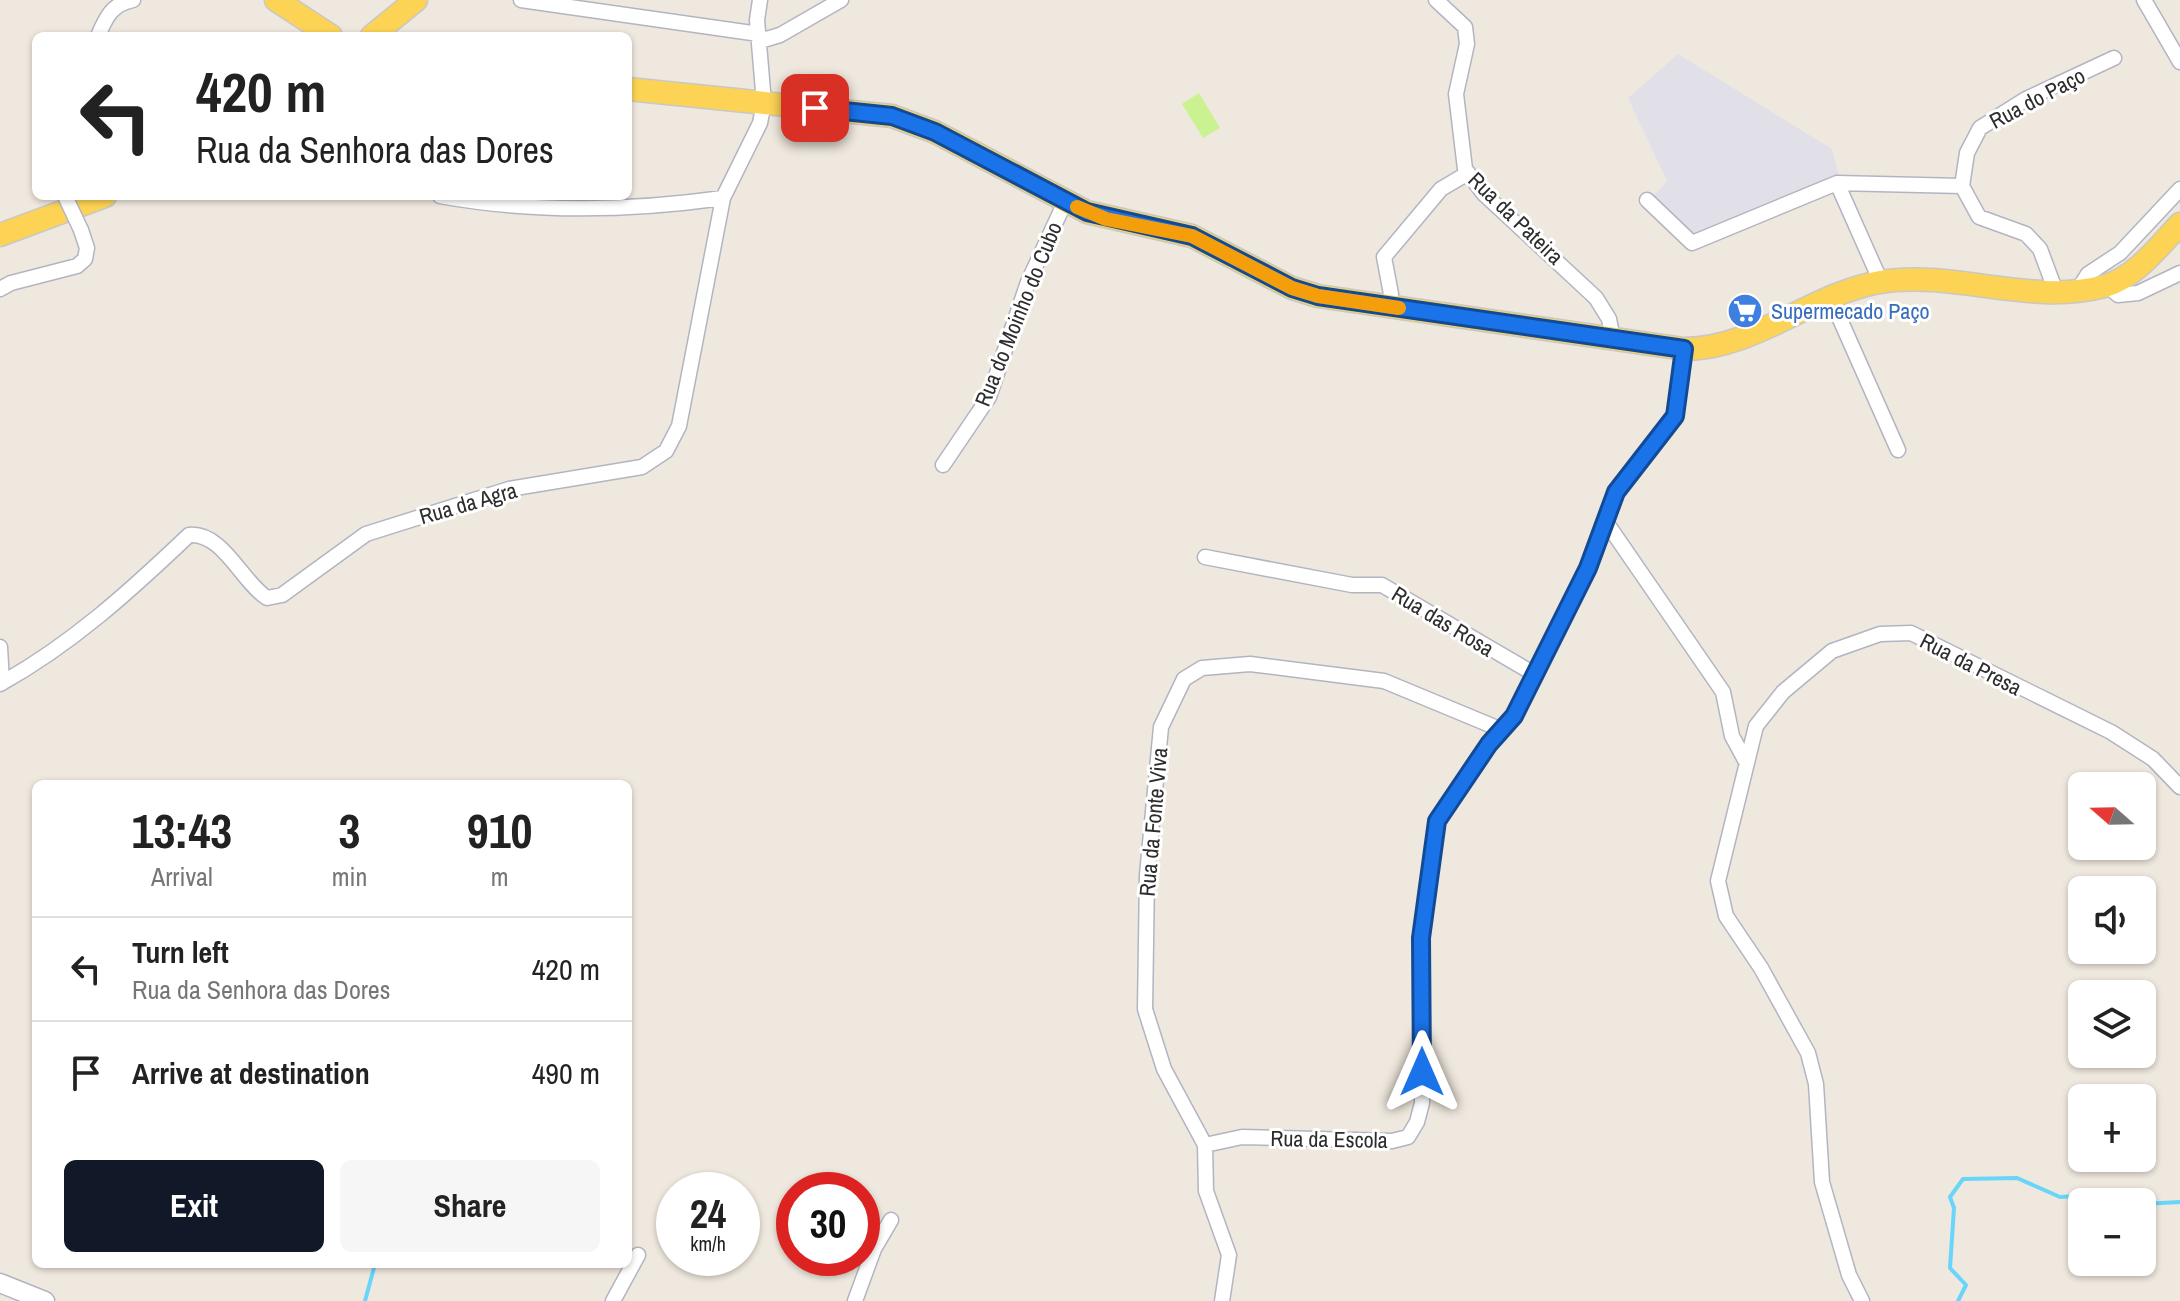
<!DOCTYPE html>
<html lang="en">
<head>
<meta charset="utf-8">
<style>
	:root { --surface:#fff; --page:#f6f6f6; --text:#222; --muted:#767676; --line:#e0e0e0; --accent:#111827 }
	body { margin:0; font-family:"Archivo Narrow",sans-serif; background:var(--page); color:var(--text); height:100vh; display:flex; flex-direction:column; font-size:30px; white-space:nowrap }
	* { box-sizing:border-box; margin:0 }
	p { font-size:26px; color:var(--muted) }
	.icon { flex:none; width:44px; height:44px; fill:none; stroke:currentColor; stroke-width:2; stroke-linecap:round; stroke-linejoin:round }
	.map { position:relative; flex:1; overflow:hidden }
	.details { position:absolute; left:32px; top:780px; width:600px; height:488px; display:flex; flex-direction:column; background:var(--surface); border-radius:12px; box-shadow:0 2px 6px #0004 }
	.details>* { flex:none }
	.top-card { position:absolute; left:32px; top:32px; width:600px; height:168px; border-radius:12px; box-shadow:0 2px 6px #0004; background:#fff; color:var(--text); overflow:hidden }
	.needle { width:52px; rotate:290deg }
	.controls { position:absolute; left:2068px; top:772px; display:grid; gap:16px }
	.controls a { display:grid; place-items:center; width:88px; height:88px; border-radius:12px; background:var(--surface); box-shadow:0 2px 6px #0004; font-size:40px }
	.speed { position:absolute; left:656px; top:1172px; display:flex; gap:16px; font-size:40px; font-weight:700; text-align:center }
	.speed>* { display:grid; place-content:center; width:104px; height:104px; border-radius:50%; background:var(--surface); box-shadow:0 2px 6px #0004; line-height:1 }
	.speed small { font-size:20px; font-weight:400 }
	.speed .limit { border:12px solid #d22; background:#fff; color:#111 }
	.pin { position:absolute; display:grid; place-items:center; width:68px; height:68px; color:#fff; margin:-34px; border-radius:16px; box-shadow:0 4px 12px #0006 }
	.me { position:absolute; width:88px; margin:-44px; rotate:0deg; stroke-linejoin:round; filter:drop-shadow(0 0 6px #0008) }
	.turn { display:flex; align-items:center; gap:28px; height:168px; padding:0 32px; font-size:36px }
	.turn .icon { width:104px; height:104px; stroke-width:2.5 }
	.turn b { display:block; font-size:56px; line-height:68px }
	.eta { display:flex; justify-content:space-evenly; align-items:center; height:136px; text-align:center }
	.eta b { font-size:48px; font-weight:700; line-height:56px }
	.button { display:flex; gap:16px; margin-top:auto; padding:16px 32px }
	.button a { flex:1; height:92px; border-radius:12px; background:var(--accent); color:#fff; font-size:32px; font-weight:700; line-height:92px; text-align:center }
	.button a+a { background:var(--page); color:var(--text) }
	ul { padding:0; list-style:none }
	li { display:flex; align-items:center; gap:24px; height:104px; padding:0 32px; border-top:2px solid var(--line) }
	li div { flex:1 }
	li b { display:block; font-size:30px }
	li em { font-style:normal }
	.map>svg:first-child { display:block }
	.industrial { fill:#e1dfe7 }
	.pitch { fill:#caf291 }
	.lines { fill:none; stroke-linecap:round; stroke-linejoin:round }
	.stream { stroke:#69d5f9; stroke-width:4 }
	.street-casing { stroke:#b2b5c1; stroke-width:17 }
	.secondary-casing { stroke:#b2b5c1; stroke-width:21 }
	.primary-casing { stroke:#c8c8c8; stroke-width:25 }
	.street { stroke:#fff; stroke-width:14 }
	.secondary { stroke:#fff; stroke-width:18 }
	.primary { stroke:#fdd355; stroke-width:22 }
	.street-bridge-casing { stroke:#b2b5c1; stroke-width:17; stroke-linecap:butt }
	.street-bridge { stroke:#fff; stroke-width:14 }
	.route-casing { stroke:#114b97; stroke-width:20 }
	.route { stroke:#1a73e8; stroke-width:14 }
	.slow { stroke:#f59e0b; stroke-width:14 }
	.labels { text-anchor:middle; stroke-width:6; stroke-linejoin:round; paint-order:stroke }
	.street-label { font-size:22px; fill:#2d2d2d; stroke:#fff }
	.shop-label { font-size:22px; fill:#366cbe; stroke:#fff; text-anchor:start }
</style>
</head>
<body>
<div class="map">
<svg width="2180" height="1301" viewBox="0 0 2180 1301">
	<rect width="100%" height="100%" fill="#efe8de"/>
	<path class="industrial" d="M 1678,54 L 1832,149 L 1839,176 L 1695,239 L 1651,199 L 1667,181 L 1628,98 Z"/>
	<path class="pitch" d="M 1199,93 L 1220,128 L 1203,138 L 1182,104 Z"/>
	<g class="lines">
		<path class="stream" d="M 2142,1204 L 2180,1202
			M 365,1301 L 375,1264
			M 1958,1301 L 1966,1285 L 1950,1268 L 1954,1208 L 1950,1197 L 1963,1179 L 2017,1178 L 2060,1197 L 2115,1194 L 2136,1202"/>
		<defs>
			<path id="street" d="M 521,0 L 759,34
				M 1436,0 L 1465,27 L 1467,44 L 1456,94 L 1465,169 L 1484,194 L 1596,298 L 1609,319 L 1613,339
				M 2144,0 L 2180,62
				M 98,36 C 106,17 112,4 133,0
				M 760,41 L 780,35 L 841,0
				M 1837,183 L 1881,282
				M 440,196 C 533,213 630,211 723,198
				M 1647,200 L 1692,243 L 1837,183 L 1962,186
				M 2107,285 L 2118,295 L 2138,293 L 2180,273
				M 0,289 L 11,283 L 77,266 L 85,259 L 87,248 L 81,230
				M 2077,291 L 2088,274 L 2120,253 L 2180,189
				M 2056,292 L 2040,249 L 2026,234 L 1979,217 L 1962,186 L 1967,153 L 1980,128 L 2026,99 L 2114,58
				M 1831,299 L 1898,450
				M 1389,307 L 1391,294 L 1384,257 L 1441,189 L 1468,173
				M 943,465 L 989,397 L 1028,282 L 1065,202
				M 1606,522 L 1723,692 L 1732,736 L 1745,760
				M 1205,557 L 1352,585 L 1382,585 L 1536,675
				M 0,647 L 2,683
				M 0,684 C 72,644 130,591 189,535 C 223,532 241,581 267,598 L 282,595 L 366,534 L 509,489 L 642,467 L 666,451 L 679,426 L 723,198 L 760,123 L 764,103 L 757,20 L 760,0
				M 1205,1145 L 1242,1137 L 1392,1141 L 1408,1137 L 1417,1122 L 1422,1103 L 1421,938 L 1437,821 L 1489,744 L 1514,716 L 1588,568 L 1616,492 L 1675,416 L 1684,349
				M 613,1301 L 638,1255
				M 855,1301 L 874,1249 L 891,1220
				M 1222,1301 L 1229,1255 L 1206,1191 L 1205,1145 L 1164,1069 L 1145,1009 L 1147,875 L 1161,727 L 1184,679 L 1202,668 L 1250,664 L 1384,681 L 1502,730
				M 1862,1301 L 1849,1275 L 1822,1182 L 1816,1084 L 1808,1053 L 1761,968 L 1726,916 L 1718,881 L 1756,726 L 1783,692 L 1832,651 L 1880,634 L 1911,633 L 2111,732 L 2153,759 L 2180,787"/>
			<path id="secondary" d="M 0,1283 L 45,1301"/>
			<path id="primary" d="M 276,0 L 331,36
				M 372,36 L 416,0
				M 628,89 L 892,116 L 935,132 L 1087,212 L 1192,236 L 1292,288 L 1318,296 L 1684,349 C 1755,349 1811,294 1880,282 C 1954,270 2031,306 2105,286 C 2136,277 2159,246 2180,224
				M 0,235 L 105,196"/>
		</defs>
		<use href="#street" class="street-casing"/>
		<use href="#secondary" class="secondary-casing"/>
		<use href="#primary" class="primary-casing"/>
		<use href="#street" class="street"/>
		<use href="#secondary" class="secondary"/>
		<use href="#primary" class="primary"/>
		<defs>
			<path id="street-bridge" d="M 65,196 L 81,230"/>
		</defs>
		<use href="#street-bridge" class="street-bridge-casing"/>
		<use href="#street-bridge" class="street-bridge"/>
	</g>
	<g class="lines">
		<defs>
			<path id="route" d="M 815,108 L 892,116 L 935,132 L 1087,212 L 1192,236 L 1292,288 L 1318,296 L 1684,349 L 1675,416 L 1616,492 L 1588,568 L 1514,716 L 1489,744 L 1437,821 L 1421,938 L 1422,1072"/>
		</defs>
		<use href="#route" class="route-casing"/>
		<use href="#route" class="route"/>
		<path class="slow" d="M 1077,207 L 1106,219 L 1192,236 L 1292,288 L 1318,296 L 1399,308"/>
	</g>
	<defs>
		<symbol id="supermarket-disc" viewBox="-11 -11 22 22"><circle r="9.5" fill="#3f7fe0" stroke="#fff"/><path d="M-6-5.5h2.5l.6 2H6L4.5 2H-2.5L-4.4-4H-6ZM-1.5 3.2a1.3 1.3 0 1 0 .1 0ZM3 3.2a1.3 1.3 0 1 0 .1 0Z" fill="#fff"/></symbol>
	</defs>
	<g fill-rule="evenodd">
		<use href="#supermarket-disc" x="1725" y="291" width="40" height="40"/>
	</g>
	<g class="labels">
		<g class="street-label">
			<text transform="translate(2037 98) rotate(-28)" y="8">Rua do Paço</text>
			<text transform="translate(1516 218) rotate(44)" y="8">Rua da Pateira</text>
			<text transform="translate(1018 314) rotate(-68)" y="8">Rua do Moinho do Cubo</text>
			<text transform="translate(468 503) rotate(-16)" y="8">Rua da Agra</text>
			<text transform="translate(1443 621) rotate(31)" y="8">Rua das Rosa</text>
			<text transform="translate(1971 664) rotate(27)" y="8">Rua da Presa</text>
			<text transform="translate(1153 822) rotate(-85)" y="8">Rua da Fonte Viva</text>
			<text transform="translate(1329 1139) rotate(1)" y="8">Rua da Escola</text>
		</g>
		<g class="shop-label">
			<text x="1771" y="319">Supermecado Paço</text>
		</g>
	</g>
</svg>
<div class="controls">
<a><svg class="needle" viewBox="-14 -14 28 28"><path d="M0-13l5 13h-10z" fill="#e53935"/><path d="M0 13l5-13h-10z" fill="#767676"/></svg></a>
<a><svg class="icon" aria-label="sound" viewBox="0 0 24 24"><path d="M4 9h4l5-4v14l-5-4H4zM17 9q2 3 0 6"/></svg></a>
<a><svg class="icon" aria-label="layers" viewBox="0 0 24 24"><path d="M12 4l9 5-9 5-9-5zM3 14l9 5 9-5"/></svg></a>
<a>+</a>
<a>−</a>
</div>
<div class="speed"><div>24<small>km/h</small></div><div class="limit">30</div></div>
<div class="pin" style="left:815px;top:108px;background:#d93025"><svg class="icon" aria-label="arrive" viewBox="0 0 24 24"><path d="M6 21V4h12l-3 4 3 4H6"/></svg></div>
<svg class="me" style="left:1422px;top:1072px" viewBox="-20 -20 40 40"><path d="M0-17L14 15 0 8-14 15z" fill="#1a73e8" stroke="#fff" stroke-width="4"/></svg>
<div class="top-card">
<div class="turn"><svg class="icon" aria-label="left" viewBox="0 0 24 24"><path d="M17 20v-9H6M10 6l-5 5 5 5"/></svg><div><b>420 m</b>Rua da Senhora das Dores</div></div>
</div>
<section class="details">
<div class="eta">
<div><b>13:43</b><p>Arrival</p></div>
<div><b>3</b><p>min</p></div>
<div><b>910</b><p>m</p></div>
</div>
<ul>
<li><svg class="icon" aria-label="left" viewBox="0 0 24 24"><path d="M17 20v-9H6M10 6l-5 5 5 5"/></svg><div><b>Turn left</b><p>Rua da Senhora das Dores</p></div><em>420 m</em></li>
<li><svg class="icon" aria-label="arrive" viewBox="0 0 24 24"><path d="M6 21V4h12l-3 4 3 4H6"/></svg><div><b>Arrive at destination</b></div><em>490 m</em></li>
</ul>
<div class="button"><a>Exit</a><a>Share</a></div>
</section>
</div>
</body>
</html>
